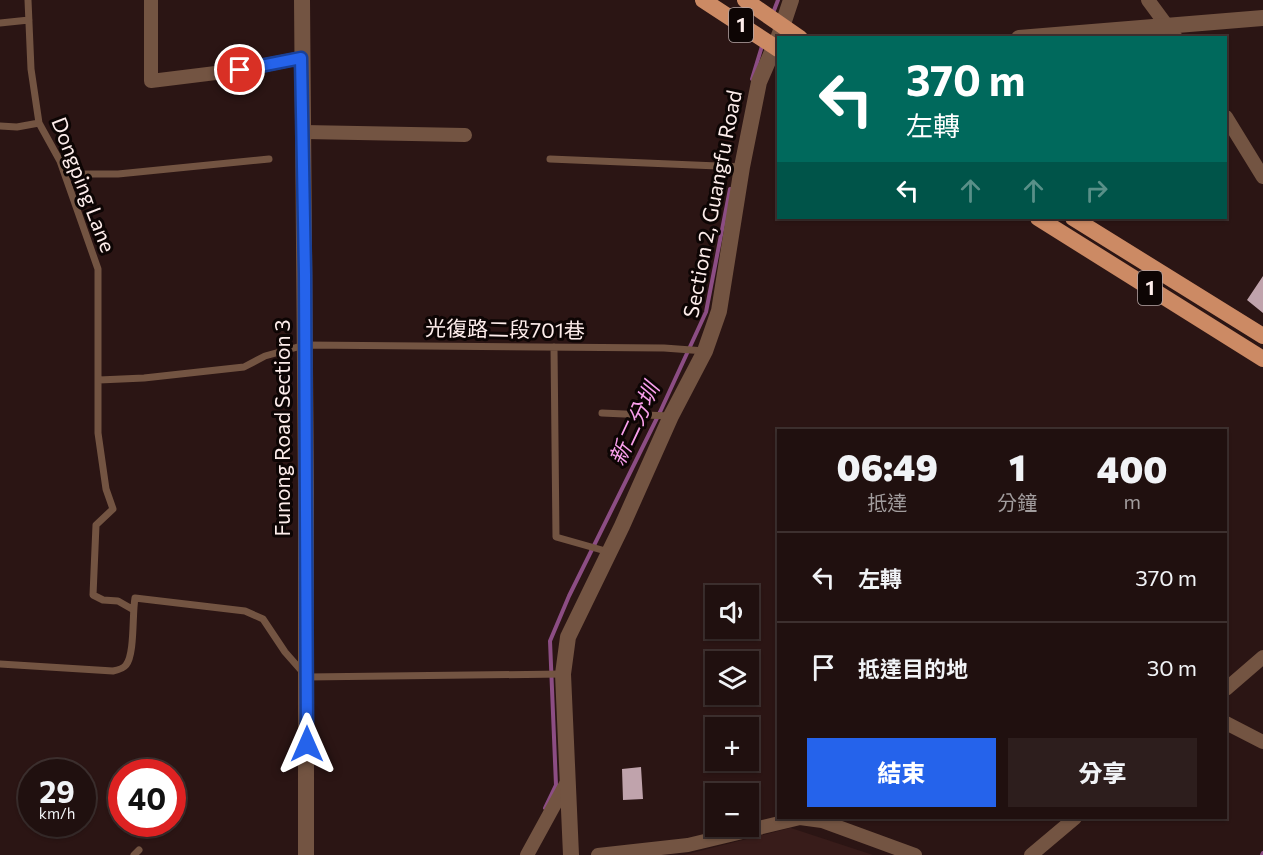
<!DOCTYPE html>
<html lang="zh-TW">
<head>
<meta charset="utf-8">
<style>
	:root { --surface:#20100f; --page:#2d1e1d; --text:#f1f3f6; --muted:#a29d9e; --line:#3d302f; --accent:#2563eb }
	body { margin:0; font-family:Commissioner,"Noto Sans TC",sans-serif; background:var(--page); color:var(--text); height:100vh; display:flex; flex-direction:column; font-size:22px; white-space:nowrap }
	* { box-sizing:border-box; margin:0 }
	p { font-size:20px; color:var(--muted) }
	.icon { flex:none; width:33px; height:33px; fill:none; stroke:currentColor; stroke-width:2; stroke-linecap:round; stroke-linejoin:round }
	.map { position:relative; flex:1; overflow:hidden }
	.drawer { position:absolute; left:777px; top:429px; width:450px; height:390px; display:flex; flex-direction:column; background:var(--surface); border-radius:0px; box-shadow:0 2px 4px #0004,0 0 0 2px var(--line) }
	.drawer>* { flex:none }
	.guide { position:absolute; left:777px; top:36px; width:450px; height:183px; border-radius:0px; box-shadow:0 2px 4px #0004,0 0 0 2px var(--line); background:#00695c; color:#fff; overflow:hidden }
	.controls { position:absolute; left:705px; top:585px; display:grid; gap:12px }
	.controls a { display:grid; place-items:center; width:54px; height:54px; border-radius:0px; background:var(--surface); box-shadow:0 2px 4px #0004,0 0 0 2px var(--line); font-size:30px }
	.speed { position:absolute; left:18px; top:759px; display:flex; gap:12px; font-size:30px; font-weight:700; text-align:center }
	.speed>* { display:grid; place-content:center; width:78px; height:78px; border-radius:50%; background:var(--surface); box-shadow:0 2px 4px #0004,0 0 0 2px var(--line); line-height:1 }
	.speed small { font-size:15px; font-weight:400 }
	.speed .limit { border:9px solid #d22; background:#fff; color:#111 }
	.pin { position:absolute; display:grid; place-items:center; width:51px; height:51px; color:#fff; margin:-26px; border:3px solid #fff; border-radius:50%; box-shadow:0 2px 6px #0007 }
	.me { position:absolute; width:66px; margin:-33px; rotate:0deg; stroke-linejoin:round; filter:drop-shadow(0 0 4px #0008) }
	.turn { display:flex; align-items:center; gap:21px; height:126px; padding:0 30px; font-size:27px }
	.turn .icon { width:78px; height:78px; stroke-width:2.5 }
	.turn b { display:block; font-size:42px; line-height:51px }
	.lanes { display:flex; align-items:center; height:57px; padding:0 30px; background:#0003; justify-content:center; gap:30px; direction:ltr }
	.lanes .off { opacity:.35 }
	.eta { display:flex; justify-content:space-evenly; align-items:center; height:102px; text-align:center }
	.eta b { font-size:36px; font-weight:800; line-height:42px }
	.cta { display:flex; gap:12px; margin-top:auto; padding:12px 30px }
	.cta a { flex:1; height:69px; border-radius:0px; background:var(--accent); color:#fff; font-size:24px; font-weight:800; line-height:69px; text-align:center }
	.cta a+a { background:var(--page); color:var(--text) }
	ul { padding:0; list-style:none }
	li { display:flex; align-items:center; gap:18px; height:90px; padding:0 30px; border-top:2px solid var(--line) }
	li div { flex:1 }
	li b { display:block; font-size:22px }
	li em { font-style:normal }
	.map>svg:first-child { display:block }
	.built { fill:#381c1a }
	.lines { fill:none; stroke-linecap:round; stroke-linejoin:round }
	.stream { stroke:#8c4d84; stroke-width:4 }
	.building { fill:#c0a3ac }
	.service { stroke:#735442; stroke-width:7 }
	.minor { stroke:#735442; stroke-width:14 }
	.tertiary { stroke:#735442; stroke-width:16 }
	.primary { stroke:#cc8a64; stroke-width:16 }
	.route-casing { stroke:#184099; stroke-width:15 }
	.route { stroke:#2563eb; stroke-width:10 }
	.labels { text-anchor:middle; stroke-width:6; stroke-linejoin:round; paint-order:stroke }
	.shield { fill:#0d0504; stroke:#b5a7a6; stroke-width:1.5 }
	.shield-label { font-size:20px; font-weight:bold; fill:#fdedeb }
	.street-label { font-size:21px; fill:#fdedeb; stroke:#0d0504 }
	.water-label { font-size:22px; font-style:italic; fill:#f99fec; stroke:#0d0504 }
</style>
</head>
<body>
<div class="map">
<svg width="1263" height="855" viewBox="0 0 1263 855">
	<rect width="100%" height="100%" fill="#2b1514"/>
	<path class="built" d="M 791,828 L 873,855 L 684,855 L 790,828 Z"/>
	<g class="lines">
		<path class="stream" d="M 773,13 L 778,0
			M 752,79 L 762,46
			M 545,808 L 556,785 L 550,641 L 569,596 L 660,412 L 706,312 L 730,189
			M 1262,855 L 1263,853"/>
	</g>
	<path class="building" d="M 1263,276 L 1263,313 L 1247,300 Z
		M 641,767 L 643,799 L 623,800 L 622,769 Z"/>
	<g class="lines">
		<path class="service" d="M 28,0 L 31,69 L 39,123 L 60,161 L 98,269 L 98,433 L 106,489 L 113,509 L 96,525 L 93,595 L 103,600 L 118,601 L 132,609
			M 0,23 L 29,20
			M 0,126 L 17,127 L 39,123
			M 550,159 L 742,167
			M 65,174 L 118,174 L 269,159
			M 554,347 L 556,537 L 609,552
			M 99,380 L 144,378 L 244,367 L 265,356 L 305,345 L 664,348 L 705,351
			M 602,413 L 669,416
			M 0,664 L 113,671 C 118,670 123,669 126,665 C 135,654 132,614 135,598 L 245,611 L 263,619 L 285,652 L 307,677 L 563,674
			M 134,855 L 139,850"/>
		<path class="minor" d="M 151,0 L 151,81 L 240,70 L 301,58
			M 1148,0 L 1176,38
			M 1226,117 L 1263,177
			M 304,132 L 465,135
			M 1226,689 L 1263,657
			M 1226,723 L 1263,742
			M 527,855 L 567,782
			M 598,855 L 688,845 L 800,818 L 822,821 L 915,855
			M 1031,855 L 1075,818"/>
		<path class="tertiary" d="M 302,0 L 306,489 L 306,855
			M 1019,38 L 1263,18
			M 571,855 L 563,674 L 568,637 L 622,526 L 671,416 L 705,351 L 719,311 L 742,167 L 759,82 L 779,36 L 791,0"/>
		<path class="primary" d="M 703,0 L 778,49
			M 745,0 L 800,38
			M 1038,218 L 1263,359
			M 1073,218 L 1263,336"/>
	</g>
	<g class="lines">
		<defs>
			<path id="route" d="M 240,70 L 301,58 L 305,274 L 307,744"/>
		</defs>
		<use href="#route" class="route-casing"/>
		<use href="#route" class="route"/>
	</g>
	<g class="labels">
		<g class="shield">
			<rect x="729" y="8" width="24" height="34" rx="4.5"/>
			<rect x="1138" y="271" width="24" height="34" rx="4.5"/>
		</g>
		<g class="shield-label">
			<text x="741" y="32">1</text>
			<text x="1150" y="295">1</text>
		</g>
		<g class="street-label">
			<text transform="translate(83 185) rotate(69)" y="7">Dongping Lane</text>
			<text transform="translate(713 204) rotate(-79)" y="7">Section 2, Guangfu Road</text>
			<text transform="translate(505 330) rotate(1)" y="7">光復路二段701巷</text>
			<text transform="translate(283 428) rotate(-90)" y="7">Funong Road Section 3</text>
		</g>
		<g class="water-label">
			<text transform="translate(634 424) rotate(-65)" y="8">新二分圳</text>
		</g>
	</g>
</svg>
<div class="controls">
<a><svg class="icon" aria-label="sound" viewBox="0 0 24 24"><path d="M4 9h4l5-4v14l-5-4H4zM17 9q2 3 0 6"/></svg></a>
<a><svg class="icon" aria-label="layers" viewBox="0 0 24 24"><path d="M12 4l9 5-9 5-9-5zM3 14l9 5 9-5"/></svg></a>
<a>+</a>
<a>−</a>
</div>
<div class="speed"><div>29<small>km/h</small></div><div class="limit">40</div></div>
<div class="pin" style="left:240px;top:70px;background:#d93025"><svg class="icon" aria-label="arrive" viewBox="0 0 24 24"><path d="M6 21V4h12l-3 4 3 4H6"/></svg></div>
<svg class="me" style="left:307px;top:744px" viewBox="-20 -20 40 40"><path d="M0-17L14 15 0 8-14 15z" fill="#2563eb" stroke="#fff" stroke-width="4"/></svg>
<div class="guide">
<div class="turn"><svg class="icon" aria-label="left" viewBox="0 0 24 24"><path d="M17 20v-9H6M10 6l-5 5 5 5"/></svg><div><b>370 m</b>左轉</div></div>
<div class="lanes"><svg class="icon" aria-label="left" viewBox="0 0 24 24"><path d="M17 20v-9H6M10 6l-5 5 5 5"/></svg><svg class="icon off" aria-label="ahead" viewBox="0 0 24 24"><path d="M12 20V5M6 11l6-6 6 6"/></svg><svg class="icon off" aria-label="ahead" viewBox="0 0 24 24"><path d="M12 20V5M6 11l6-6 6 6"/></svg><svg class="icon off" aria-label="right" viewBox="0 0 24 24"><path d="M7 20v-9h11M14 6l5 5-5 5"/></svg></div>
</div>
<section class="drawer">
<div class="eta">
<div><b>06:49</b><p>抵達</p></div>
<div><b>1</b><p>分鐘</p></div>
<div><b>400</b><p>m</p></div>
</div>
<ul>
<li><svg class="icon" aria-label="left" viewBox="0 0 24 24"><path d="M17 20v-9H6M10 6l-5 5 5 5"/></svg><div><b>左轉</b></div><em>370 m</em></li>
<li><svg class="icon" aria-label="arrive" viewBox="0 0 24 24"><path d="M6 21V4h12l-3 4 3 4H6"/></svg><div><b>抵達目的地</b></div><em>30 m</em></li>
</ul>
<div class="cta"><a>結束</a><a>分享</a></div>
</section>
</div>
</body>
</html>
